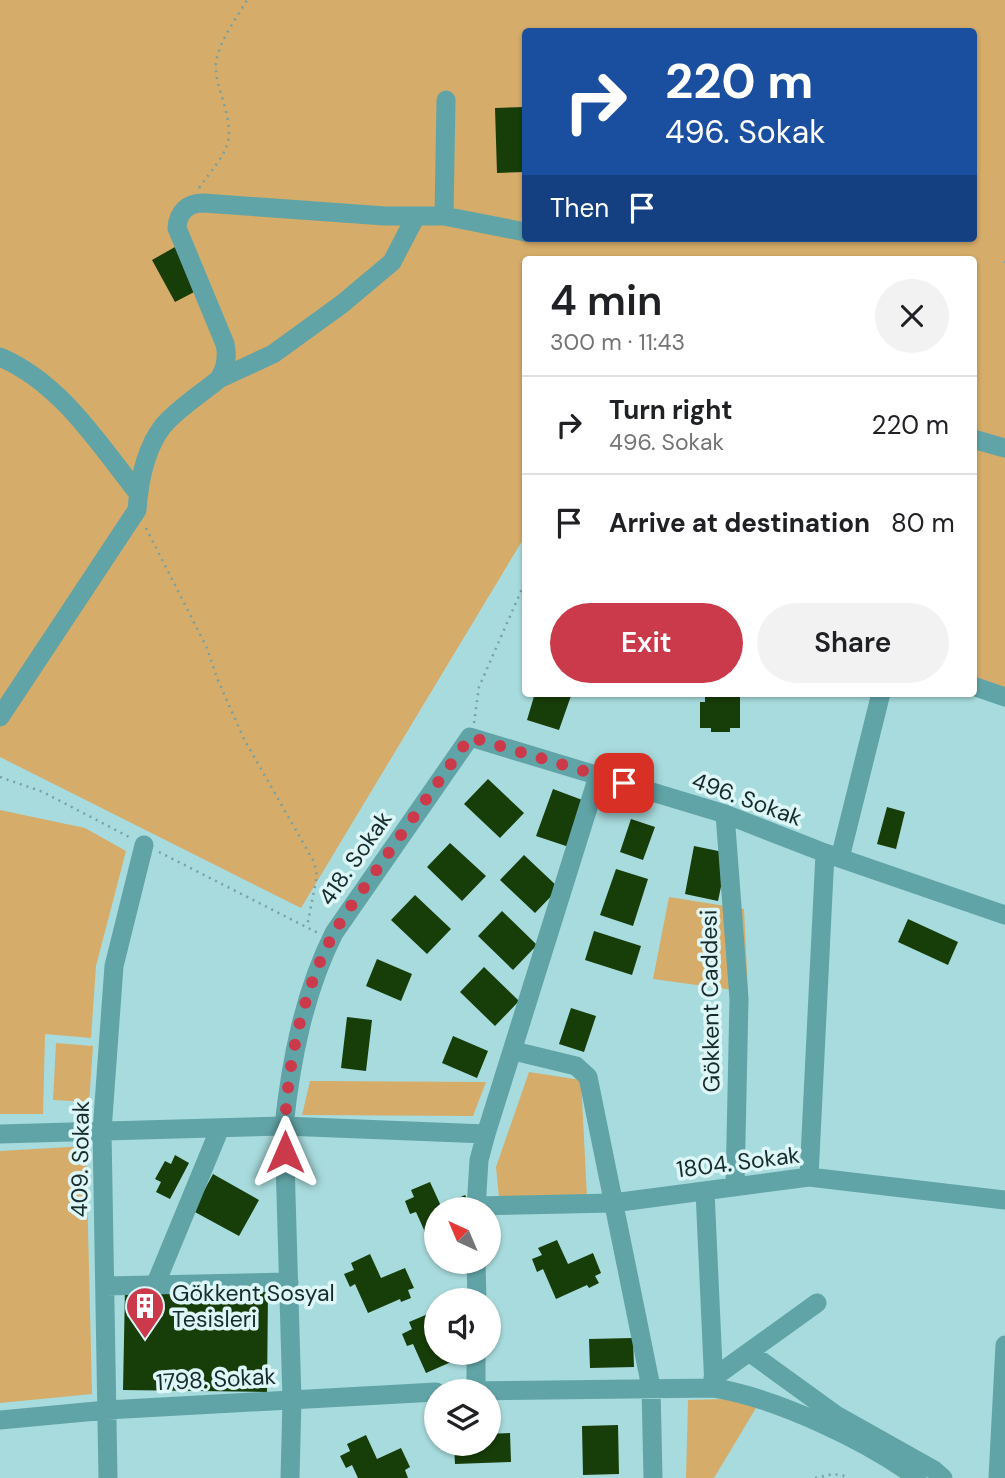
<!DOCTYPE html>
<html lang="en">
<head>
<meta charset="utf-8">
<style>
	:root { --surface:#fff; --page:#f2f2f2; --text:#202124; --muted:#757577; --line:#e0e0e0; --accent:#ca3a4b }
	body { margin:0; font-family:"DM Sans",sans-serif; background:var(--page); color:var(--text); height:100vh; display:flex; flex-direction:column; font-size:26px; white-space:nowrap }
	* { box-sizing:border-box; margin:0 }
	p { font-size:23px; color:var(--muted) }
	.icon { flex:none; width:38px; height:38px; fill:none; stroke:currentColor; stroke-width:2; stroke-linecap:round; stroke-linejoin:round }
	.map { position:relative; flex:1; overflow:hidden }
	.sheet { position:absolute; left:522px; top:256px; width:455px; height:441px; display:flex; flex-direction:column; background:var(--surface); border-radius:7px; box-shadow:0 2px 5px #0004 }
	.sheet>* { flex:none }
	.top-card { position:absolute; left:522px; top:28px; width:455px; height:214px; border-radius:7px; box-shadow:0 2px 5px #0004; background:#1a4fa0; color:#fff; overflow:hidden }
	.needle { width:46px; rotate:316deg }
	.fabs { position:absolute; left:424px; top:1197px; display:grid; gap:14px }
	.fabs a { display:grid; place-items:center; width:77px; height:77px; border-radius:50%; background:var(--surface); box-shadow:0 2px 5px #0004; font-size:35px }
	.pin { position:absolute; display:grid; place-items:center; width:60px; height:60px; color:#fff; margin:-30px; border-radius:14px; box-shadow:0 4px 10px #0006 }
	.me { position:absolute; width:77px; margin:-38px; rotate:0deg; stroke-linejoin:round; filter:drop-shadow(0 0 5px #0008) }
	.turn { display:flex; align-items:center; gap:24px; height:147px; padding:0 28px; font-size:32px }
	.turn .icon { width:91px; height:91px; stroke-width:2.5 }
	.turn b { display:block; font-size:49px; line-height:60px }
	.then { display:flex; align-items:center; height:66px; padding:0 28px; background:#0003; gap:14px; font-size:26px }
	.round { display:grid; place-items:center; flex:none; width:74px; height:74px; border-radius:37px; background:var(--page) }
	.headline { display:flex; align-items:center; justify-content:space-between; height:119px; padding:0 28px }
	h1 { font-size:42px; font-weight:600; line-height:52px }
	.action { display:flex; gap:14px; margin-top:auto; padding:14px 28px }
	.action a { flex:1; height:80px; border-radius:42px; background:var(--accent); color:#fff; font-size:28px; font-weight:600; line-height:80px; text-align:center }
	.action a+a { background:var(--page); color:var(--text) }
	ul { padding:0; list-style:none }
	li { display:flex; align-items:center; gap:21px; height:98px; padding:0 28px; border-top:2px solid var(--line) }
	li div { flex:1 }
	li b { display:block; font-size:26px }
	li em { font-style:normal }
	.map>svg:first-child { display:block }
	.green { fill:#d5ac69; fill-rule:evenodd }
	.building { fill:#173d08 }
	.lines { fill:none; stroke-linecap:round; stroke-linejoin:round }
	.path { stroke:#78a1a2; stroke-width:2.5; stroke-dasharray:2 5; stroke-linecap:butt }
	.minor { stroke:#61a4a7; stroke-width:19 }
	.route { stroke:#ca3a4b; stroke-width:12; stroke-dasharray:0 21.6 }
	.labels { text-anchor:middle; stroke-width:7; stroke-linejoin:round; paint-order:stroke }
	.street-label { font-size:23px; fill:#172b2c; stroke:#ddf6f7 }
	.poi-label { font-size:23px; fill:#172b2c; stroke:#ddf6f7; text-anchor:start }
</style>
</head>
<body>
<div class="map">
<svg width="1005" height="1478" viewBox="0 0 1005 1478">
	<rect width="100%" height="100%" fill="#a8dbdd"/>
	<path class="green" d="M 0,0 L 1005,0 L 1005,692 L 973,680 L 973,259 L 525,259 L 525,536 L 301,908 L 0,757 ZM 525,32 L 973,32 L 973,238 L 525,238 Z
		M 0,810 L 85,828 L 126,851 L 96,966 L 91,1038 L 45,1034 L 43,1114 L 0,1114 Z
		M 669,897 L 744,909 L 748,992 L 653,979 Z
		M 56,1043 L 93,1046 L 89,1102 L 53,1100 Z
		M 529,1072 L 581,1080 L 587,1197 L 499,1198 L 496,1167 Z
		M 310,1081 L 486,1082 L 473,1116 L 302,1115 Z
		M 86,1146 L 92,1394 L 0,1403 L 0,1151 Z
		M 762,1398 L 714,1478 L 686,1478 L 688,1400 Z"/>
	<path class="building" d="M 525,107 L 525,172 L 497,173 L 495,108 Z
		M 175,247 L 198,290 L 175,302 L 152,260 Z
		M 535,693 L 572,693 L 559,730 L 527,720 Z
		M 705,693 L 740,693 L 740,728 L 730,728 L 730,732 L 711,732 L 711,728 L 700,728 L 700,702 L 705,702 Z
		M 488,779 L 524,813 L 500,838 L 464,804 Z
		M 553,789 L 585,801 L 569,847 L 536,836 Z
		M 887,807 L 905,812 L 896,849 L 877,844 Z
		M 631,819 L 655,827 L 643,860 L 620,852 Z
		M 450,843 L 486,876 L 462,901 L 427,867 Z
		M 694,846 L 728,853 L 718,901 L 685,894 Z
		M 524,855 L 559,888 L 535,913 L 500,880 Z
		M 616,869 L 648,879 L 633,926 L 600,915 Z
		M 415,895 L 451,929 L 427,954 L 391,920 Z
		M 502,911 L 537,945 L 513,970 L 478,936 Z
		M 908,919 L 958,942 L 948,965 L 898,942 Z
		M 594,931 L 641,946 L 632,975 L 585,960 Z
		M 377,959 L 412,974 L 401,1001 L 366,986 Z
		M 484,967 L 519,1001 L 495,1026 L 460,992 Z
		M 571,1008 L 596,1016 L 584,1052 L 559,1044 Z
		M 347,1017 L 372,1020 L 366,1071 L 341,1068 Z
		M 453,1036 L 488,1051 L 477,1078 L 442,1063 Z
		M 175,1155 L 189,1163 L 170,1199 L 156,1192 L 161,1182 L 155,1179 L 165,1161 L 171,1164 Z
		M 213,1174 L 259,1200 L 239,1236 L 193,1211 Z
		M 430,1182 L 441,1206 L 465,1195 L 472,1209 L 436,1209 L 436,1238 L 429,1241 L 416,1212 L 410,1214 L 405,1201 L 414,1197 L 411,1190 Z
		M 557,1240 L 568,1264 L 593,1253 L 601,1273 L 595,1276 L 599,1283 L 589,1288 L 587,1285 L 556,1299 L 543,1269 L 537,1272 L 532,1259 L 542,1255 L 538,1248 Z
		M 370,1254 L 381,1278 L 405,1268 L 414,1288 L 408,1290 L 411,1298 L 401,1302 L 400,1299 L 368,1313 L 355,1284 L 350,1287 L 344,1274 L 354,1270 L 351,1263 Z
		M 125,1289 L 268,1290 L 267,1392 L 123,1390 Z
		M 428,1314 L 436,1332 L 436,1353 L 467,1353 L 469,1358 L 459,1362 L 458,1359 L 426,1373 L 413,1344 L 407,1346 L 402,1334 L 412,1329 L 409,1322 Z
		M 633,1338 L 634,1367 L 590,1368 L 589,1339 Z
		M 618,1425 L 619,1474 L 583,1475 L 582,1426 Z
		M 510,1433 L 511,1462 L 455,1464 L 454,1444 L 488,1444 L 488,1434 Z
		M 366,1435 L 377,1459 L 401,1448 L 410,1467 L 405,1470 L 408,1478 L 358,1478 L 352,1465 L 346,1468 L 340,1456 L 350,1451 L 347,1444 Z"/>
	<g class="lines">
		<path class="path" d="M 199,188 C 225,151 237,147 223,100 C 219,88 215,76 216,63 C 219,41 236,19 247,0
			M 1004,262 L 1005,262
			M 146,528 L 207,648 L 217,678 L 244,739 L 314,862 L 317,875 L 307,927
			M 474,723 L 479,687 L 525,582
			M 0,777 L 43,792 L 131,838
			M 159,852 L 318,933
			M 815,1478 L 833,1474 L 846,1476"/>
		<path class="minor" d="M 444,216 L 446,100
			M 0,357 C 61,383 98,443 138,493
			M 219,379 L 273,354 L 342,304 L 392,262 L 416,216
			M 973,439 L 1005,448
			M 973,686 L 1005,697
			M 0,717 L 137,510 C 139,482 145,449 163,426 C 178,408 201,394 219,379 C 226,368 228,357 225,344 L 177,228 C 178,212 188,203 203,203 L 385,216 L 444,216 L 525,232
			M 725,814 L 739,999 L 735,1187
			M 840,858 L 881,693
			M 514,1051 L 576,1066 L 588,1077 L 651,1387 L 653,1478
			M 0,1134 L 284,1126 L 486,1134
			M 809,1177 L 825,853
			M 477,1206 L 613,1203 L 809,1177 L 1005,1200
			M 476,1209 L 479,1160 L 486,1134 L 598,776
			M 476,1262 L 477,1300
			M 156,1283 L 220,1128
			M 105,1286 L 289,1282
			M 749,1352 L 817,1303
			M 713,1378 L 749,1352 L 836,1415 L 934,1470 L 943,1478
			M 714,1388 C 776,1398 866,1440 917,1478
			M 476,1390 L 476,1353
			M 460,1391 L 714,1388 L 705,1191
			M 0,1420 L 107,1410 L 436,1392
			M 108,1478 L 102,1131 L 114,966 L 144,845
			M 290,1478 L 292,1400 L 284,1126 C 291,1060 304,993 334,933 L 470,737 L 725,814 L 825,853 L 1005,915
			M 998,1478 L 1005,1345"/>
	</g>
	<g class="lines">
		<path class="route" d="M 285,1152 C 283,1083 300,995 333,935 C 346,911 363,890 378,868 C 408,825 439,781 470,737 L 624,783"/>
	</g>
	<defs>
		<symbol id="building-pin" viewBox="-11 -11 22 30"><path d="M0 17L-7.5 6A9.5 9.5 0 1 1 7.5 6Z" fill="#ca3a4b" stroke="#ddf6f7"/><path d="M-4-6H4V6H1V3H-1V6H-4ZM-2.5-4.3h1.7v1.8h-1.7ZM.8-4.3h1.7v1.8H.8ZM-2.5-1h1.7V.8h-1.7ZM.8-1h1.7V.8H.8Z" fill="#fff"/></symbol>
	</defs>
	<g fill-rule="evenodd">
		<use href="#building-pin" x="123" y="1284" width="44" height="60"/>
	</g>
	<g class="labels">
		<g class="street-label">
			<text transform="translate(747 799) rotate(20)" y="8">496. Sokak</text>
			<text transform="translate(355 858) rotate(-55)" y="8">418. Sokak</text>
			<text transform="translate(710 1001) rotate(-91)" y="8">Gökkent Caddesi</text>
			<text transform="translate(80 1159) rotate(-89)" y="8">409. Sokak</text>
			<text transform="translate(738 1162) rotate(-7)" y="8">1804. Sokak</text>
			<text transform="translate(216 1379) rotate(-3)" y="8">1798. Sokak</text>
		</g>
		<g class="poi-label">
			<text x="172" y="1301">Gökkent Sosyal<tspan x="172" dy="26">Tesisleri</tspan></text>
		</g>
	</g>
</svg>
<div class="fabs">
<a><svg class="needle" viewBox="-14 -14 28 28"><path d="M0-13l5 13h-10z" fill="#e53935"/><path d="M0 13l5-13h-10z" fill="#757577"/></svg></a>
<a><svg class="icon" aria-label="sound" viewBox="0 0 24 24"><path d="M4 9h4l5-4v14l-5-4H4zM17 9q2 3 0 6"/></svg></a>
<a><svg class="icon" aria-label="layers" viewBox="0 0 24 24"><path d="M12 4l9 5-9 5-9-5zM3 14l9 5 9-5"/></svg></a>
</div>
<div class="pin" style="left:624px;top:783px;background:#d93025"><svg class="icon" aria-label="arrive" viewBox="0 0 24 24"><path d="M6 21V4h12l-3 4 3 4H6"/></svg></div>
<svg class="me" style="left:285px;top:1152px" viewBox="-20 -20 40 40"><path d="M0-17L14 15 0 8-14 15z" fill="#ca3a4b" stroke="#fff" stroke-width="4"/></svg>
<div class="top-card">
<div class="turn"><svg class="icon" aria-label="right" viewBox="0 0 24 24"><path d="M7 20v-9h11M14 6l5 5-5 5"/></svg><div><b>220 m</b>496. Sokak</div></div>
<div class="then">Then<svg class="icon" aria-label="arrive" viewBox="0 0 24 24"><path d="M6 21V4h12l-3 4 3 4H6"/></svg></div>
</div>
<section class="sheet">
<div class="headline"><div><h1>4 min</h1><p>300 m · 11:43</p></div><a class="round"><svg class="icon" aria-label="close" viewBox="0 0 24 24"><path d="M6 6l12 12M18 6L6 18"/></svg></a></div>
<ul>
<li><svg class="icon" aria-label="right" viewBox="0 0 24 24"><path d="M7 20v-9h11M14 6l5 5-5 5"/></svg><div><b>Turn right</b><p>496. Sokak</p></div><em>220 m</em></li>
<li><svg class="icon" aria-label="arrive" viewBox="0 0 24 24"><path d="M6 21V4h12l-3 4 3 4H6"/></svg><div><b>Arrive at destination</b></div><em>80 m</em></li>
</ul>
<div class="action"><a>Exit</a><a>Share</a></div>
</section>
</div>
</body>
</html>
